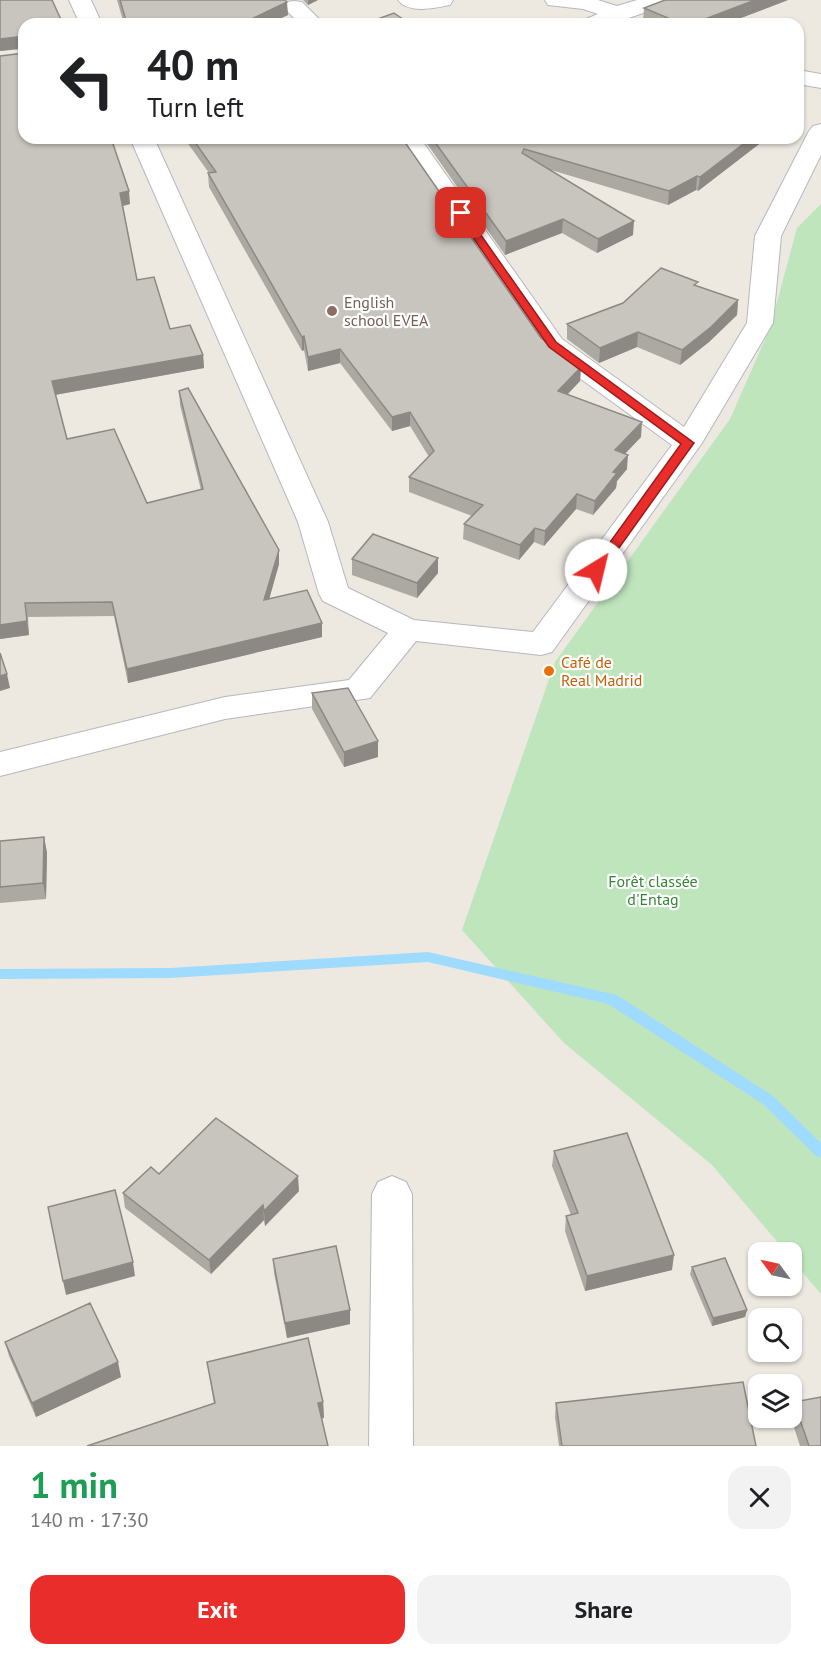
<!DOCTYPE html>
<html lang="en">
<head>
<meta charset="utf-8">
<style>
	:root { --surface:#fff; --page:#f2f2f2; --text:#202124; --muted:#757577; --accent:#e92d2b }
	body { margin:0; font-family:"PT Sans",sans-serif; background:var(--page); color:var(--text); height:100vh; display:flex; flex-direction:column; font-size:22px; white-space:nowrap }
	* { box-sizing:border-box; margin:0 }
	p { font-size:20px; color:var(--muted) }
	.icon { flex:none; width:33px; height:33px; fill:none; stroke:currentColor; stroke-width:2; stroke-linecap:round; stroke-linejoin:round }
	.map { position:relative; height:1446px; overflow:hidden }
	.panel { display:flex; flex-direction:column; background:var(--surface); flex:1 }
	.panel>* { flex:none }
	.guide { position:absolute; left:18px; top:18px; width:786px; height:126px; border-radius:18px; box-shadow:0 2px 4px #0004; background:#fff; color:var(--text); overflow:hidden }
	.needle { width:39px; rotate:303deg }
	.fabs { position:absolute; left:748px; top:1242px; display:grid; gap:12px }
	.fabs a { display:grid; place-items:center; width:54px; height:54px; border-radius:12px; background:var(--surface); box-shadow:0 2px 4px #0004; font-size:30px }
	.pin { position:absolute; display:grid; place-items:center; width:51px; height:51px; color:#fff; margin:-26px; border-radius:12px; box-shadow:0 3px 9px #0006 }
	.me { position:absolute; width:66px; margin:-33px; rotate:36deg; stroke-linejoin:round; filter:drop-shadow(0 0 4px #0008) }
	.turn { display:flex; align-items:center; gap:21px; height:126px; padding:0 30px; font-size:27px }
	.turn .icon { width:78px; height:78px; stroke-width:2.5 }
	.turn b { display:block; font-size:42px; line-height:51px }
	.round { display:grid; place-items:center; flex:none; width:63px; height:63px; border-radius:18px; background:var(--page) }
	.headline { display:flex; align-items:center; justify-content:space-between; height:102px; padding:0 30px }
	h1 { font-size:36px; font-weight:800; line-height:45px; color:#1e9e55 }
	.button { display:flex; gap:12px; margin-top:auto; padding:12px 30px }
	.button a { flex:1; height:69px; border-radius:18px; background:var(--accent); color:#fff; font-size:24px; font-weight:800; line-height:69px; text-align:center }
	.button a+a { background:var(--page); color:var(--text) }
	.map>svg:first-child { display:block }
	.green { fill:#bfe5bd }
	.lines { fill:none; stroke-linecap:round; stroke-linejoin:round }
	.stream { fill:#9fdbff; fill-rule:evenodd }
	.minor-casing { stroke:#b4b8bc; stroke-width:2 }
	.minor { fill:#fff; fill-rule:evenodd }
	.wall { fill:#aca9a3 }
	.shaded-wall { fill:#8c8985 }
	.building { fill:#c8c4be; stroke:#8c8985; stroke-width:1.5 }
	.route { fill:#e92d2b; stroke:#971d1c; stroke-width:1.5 }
	.education-dot { fill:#8d6e63; stroke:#fff; stroke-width:2 }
	.food-dot { fill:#e8710a; stroke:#fff; stroke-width:2 }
	.labels { text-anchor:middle; stroke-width:4.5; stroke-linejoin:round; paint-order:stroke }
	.education-label { font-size:16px; fill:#785e54; stroke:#fff; text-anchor:start }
	.food-label { font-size:16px; fill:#c56008; stroke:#fff; text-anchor:start }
	.park-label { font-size:16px; fill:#368635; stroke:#fff }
</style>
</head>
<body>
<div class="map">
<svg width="821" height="1446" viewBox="0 0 821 1446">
	<rect width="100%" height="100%" fill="#ede9e1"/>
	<path class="green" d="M 821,204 L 821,1294 L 792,1260 L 792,1252 L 786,1252 L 712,1165 L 564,1043 L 462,930 L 555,662 L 730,419 L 770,328 L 797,228 Z"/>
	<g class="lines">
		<path class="stream" d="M 428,952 L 617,995 L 773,1096 L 821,1143 L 821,1158 L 816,1156 L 763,1104 L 608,1004 L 428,962 L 170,978 L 0,979 L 0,969 L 170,968 Z"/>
		<defs>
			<path id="minor" d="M 69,0 L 91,0 L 102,24 L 80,24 Z
				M 398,0 L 453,0 L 450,5 C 435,8 408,14 398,0 Z
				M 545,0 L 598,0 L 617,6 L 637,0 L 670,0 L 667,5 L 611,24 L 583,24 L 586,19 L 598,14 L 583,9 L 548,5 Z
				M 294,1 L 302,2 L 324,24 L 300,24 L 283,7 L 286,2 Z
				M 798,70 L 821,74 L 821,88 L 798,84 Z
				M 821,124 L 821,155 L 781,236 L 773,323 L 702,443 L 552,652 L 541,655 L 416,641 L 370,698 L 225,719 L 0,776 L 0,752 L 225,697 L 349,680 L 388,633 L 323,601 L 319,594 L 298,522 L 130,138 L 154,138 L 328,522 L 348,588 L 414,620 L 533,632 L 672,445 L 542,351 L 396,138 L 420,138 L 562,339 L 684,427 L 747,323 L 755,236 L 809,131 L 813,126 Z
				M 392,1176 L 406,1182 L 412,1194 L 413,1446 L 369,1446 L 372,1194 L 378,1182 Z"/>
		</defs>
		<use href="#minor" class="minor-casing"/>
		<use href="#minor" class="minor"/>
	</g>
	<path class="wall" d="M 0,0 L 24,24 L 130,204 L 123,206 L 137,280 L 170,329 L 203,355 L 204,368 L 55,395 L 67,439 L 147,503 L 201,490 L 180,405 L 179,391 L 279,550 L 279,564 L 269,599 L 322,623 L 322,637 L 128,683 L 114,616 L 28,617 L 29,635 L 0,639 L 0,56 L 24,53 L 24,49 L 0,51 Z
		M 117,0 L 286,0 L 288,15 L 268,24 L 124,24 Z
		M 303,0 L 318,0 L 308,5 Z
		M 788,0 L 725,24 L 650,24 L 643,21 L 644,8 Z
		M 184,138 L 402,138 L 541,338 L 581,367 L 580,381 L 568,394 L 641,437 L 625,454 L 627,469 L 617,481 L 616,488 L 593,515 L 576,509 L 544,546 L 534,542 L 519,560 L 463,539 L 464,524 L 472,516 L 409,492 L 409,477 L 429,457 L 410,426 L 392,431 L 340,363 L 308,371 L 304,350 L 302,351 L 209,187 L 208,173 L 209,173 Z
		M 423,138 L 767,138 L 698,191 L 696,190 L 668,205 L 551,170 L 633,235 L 597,253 L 562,233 L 505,255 Z
		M 697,286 L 738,300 L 737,315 L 709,342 L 680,365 L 637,347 L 599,363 L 567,339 L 567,324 Z
		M 438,558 L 438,573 L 417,598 L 352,575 L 352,559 Z
		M 312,693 L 378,741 L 378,757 L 344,767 L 312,709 Z
		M 44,837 L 47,853 L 46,899 L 0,903 L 0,841 Z
		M 554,1151 L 672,1270 L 585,1291 L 565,1231 L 566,1216 L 571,1215 L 552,1166 Z
		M 159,1174 L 299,1191 L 265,1226 L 264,1220 L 211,1274 L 125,1208 L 123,1193 Z
		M 273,1259 L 350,1310 L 350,1324 L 287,1338 L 274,1273 Z
		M 692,1267 L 747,1310 L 745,1317 L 712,1326 L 690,1274 Z
		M 5,1342 L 121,1377 L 36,1417 L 9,1356 Z
		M 207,1362 L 323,1402 L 324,1418 L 321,1418 L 214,1404 Z
		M 794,1402 L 821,1446 L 800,1446 L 791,1418 L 792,1418 L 792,1409 Z
		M 556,1403 L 756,1446 L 559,1446 L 555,1417 Z"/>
	<path class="shaded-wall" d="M 308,0 L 318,0 L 308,5 Z
		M 755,0 L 788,0 L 725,24 L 692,24 Z
		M 287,2 L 288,15 L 268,24 L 241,24 Z
		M 24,36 L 24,48 L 0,51 L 0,39 Z
		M 751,138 L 767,138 L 698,191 L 700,177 Z
		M 697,176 L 696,190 L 668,205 L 669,191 Z
		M 129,191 L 130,204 L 122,206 L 120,193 Z
		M 563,219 L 562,233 L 505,255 L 506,241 Z
		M 634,221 L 633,235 L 597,253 L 598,239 Z
		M 738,300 L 737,315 L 709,342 L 680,365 L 682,350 Z
		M 638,332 L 637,347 L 599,363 L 600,348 Z
		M 304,336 L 304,350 L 302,351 L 302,337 Z
		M 340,349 L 340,363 L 308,371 L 308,357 Z
		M 203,355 L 204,368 L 54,395 L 52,381 Z
		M 581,367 L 580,381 L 557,405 L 558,391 Z
		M 410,412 L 410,426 L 392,431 L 392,417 Z
		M 642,422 L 641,437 L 614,465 L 615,450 Z
		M 628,455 L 627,469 L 617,481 L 616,488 L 593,515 L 595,501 L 613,472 Z
		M 577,494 L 576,509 L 544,546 L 545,531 Z
		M 535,528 L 534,542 L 519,560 L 520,545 Z
		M 279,550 L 279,564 L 265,614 L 264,600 Z
		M 438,558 L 438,573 L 417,598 L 417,583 Z
		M 25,603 L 29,635 L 0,639 L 0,625 Z
		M 322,623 L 322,637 L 128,683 L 127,669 Z
		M 7,674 L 10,688 L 0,691 L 0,676 Z
		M 378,741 L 378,757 L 344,767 L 344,752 Z
		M 44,837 L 47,853 L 46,899 L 43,883 Z
		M 298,1176 L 299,1191 L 265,1226 L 264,1211 Z
		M 263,1205 L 264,1220 L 211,1274 L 209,1260 Z
		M 674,1255 L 672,1270 L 585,1291 L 587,1276 Z
		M 133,1262 L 135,1276 L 66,1295 L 63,1281 Z
		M 350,1310 L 350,1324 L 287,1338 L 285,1323 Z
		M 747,1310 L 745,1317 L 712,1326 L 713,1318 Z
		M 118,1362 L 121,1377 L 36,1417 L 32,1403 Z
		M 323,1402 L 324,1418 L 319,1419 L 318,1403 Z"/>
	<path class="building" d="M 0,0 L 52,0 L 63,24 L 24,24 L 24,138 L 111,138 L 129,191 L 120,193 L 137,280 L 154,277 L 170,329 L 190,325 L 203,355 L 52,381 L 67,439 L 114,429 L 147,503 L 203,489 L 179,391 L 188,388 L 279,550 L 264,600 L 307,590 L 322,623 L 127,669 L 112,602 L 25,603 L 27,621 L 0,625 L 0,56 L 24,53 L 24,36 L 0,39 Z
		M 120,0 L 285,0 L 287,2 L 241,24 L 127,24 Z
		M 665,0 L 755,0 L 692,24 L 682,24 L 644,8 Z
		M 394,13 L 410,24 L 364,24 Z
		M 192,138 L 402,138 L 541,338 L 581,367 L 558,391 L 642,422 L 615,450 L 628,455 L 613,472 L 617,473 L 595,501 L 577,494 L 545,531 L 535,528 L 520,545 L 464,524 L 483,505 L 409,477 L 434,451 L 410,412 L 392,417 L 340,349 L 308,357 L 304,336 L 302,337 L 208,173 L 216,172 Z
		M 432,138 L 751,138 L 700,177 L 697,176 L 669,191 L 524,149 L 522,153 L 634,221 L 598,239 L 563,219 L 506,241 Z
		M 661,268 L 698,282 L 694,285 L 738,300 L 711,327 L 682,350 L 638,332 L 600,348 L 567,324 L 623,303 Z
		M 373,534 L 438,558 L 417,583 L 352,559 Z
		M 0,653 L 7,674 L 0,676 Z
		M 348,688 L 378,741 L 344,752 L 312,693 Z
		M 44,837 L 43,883 L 0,887 L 0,841 Z
		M 216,1118 L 298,1176 L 264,1211 L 263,1205 L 209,1260 L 123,1193 L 151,1167 L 159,1174 Z
		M 627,1133 L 674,1255 L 587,1276 L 566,1216 L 578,1213 L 554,1151 Z
		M 115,1190 L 133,1262 L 63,1281 L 48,1207 Z
		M 336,1246 L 350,1310 L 285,1323 L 273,1259 Z
		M 725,1258 L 747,1310 L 713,1318 L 692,1267 Z
		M 90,1303 L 118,1362 L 32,1403 L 5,1342 Z
		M 308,1338 L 323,1402 L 318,1403 L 328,1446 L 87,1446 L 215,1403 L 207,1362 Z
		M 743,1382 L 756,1446 L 562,1446 L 556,1403 Z
		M 821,1397 L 821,1446 L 809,1446 L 794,1402 Z"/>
	<path class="route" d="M 461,210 L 464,211 L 556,342 L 694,443 L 601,573 L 596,574 L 590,570 L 681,444 L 549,347 L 456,213 Z"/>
	<circle class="education-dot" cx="332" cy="311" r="6"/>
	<circle class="food-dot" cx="549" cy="671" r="6"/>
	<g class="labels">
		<g class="education-label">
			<text x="344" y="308">English<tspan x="344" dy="18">school EVEA</tspan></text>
		</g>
		<g class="food-label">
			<text x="561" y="668">Café de<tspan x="561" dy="18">Real Madrid</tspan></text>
		</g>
		<g class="park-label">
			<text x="653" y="887">Forêt classée<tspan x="653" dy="18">d'Entag</tspan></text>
		</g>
	</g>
</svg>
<div class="fabs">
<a><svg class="needle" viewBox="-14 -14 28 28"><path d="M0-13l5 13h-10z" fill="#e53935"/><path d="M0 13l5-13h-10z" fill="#757577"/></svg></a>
<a><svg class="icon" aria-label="search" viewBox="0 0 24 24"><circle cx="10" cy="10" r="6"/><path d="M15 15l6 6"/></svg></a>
<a><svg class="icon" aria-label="layers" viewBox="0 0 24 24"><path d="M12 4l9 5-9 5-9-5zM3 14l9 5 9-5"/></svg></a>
</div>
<div class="pin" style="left:461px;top:213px;background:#d93025"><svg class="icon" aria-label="arrive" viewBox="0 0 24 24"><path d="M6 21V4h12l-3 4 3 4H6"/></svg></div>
<svg class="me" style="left:596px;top:570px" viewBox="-20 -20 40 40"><circle r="19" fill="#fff"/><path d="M0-13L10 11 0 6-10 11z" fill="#e92d2b"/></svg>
<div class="guide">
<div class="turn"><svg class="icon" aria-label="left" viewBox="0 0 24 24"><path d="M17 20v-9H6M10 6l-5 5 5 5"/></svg><div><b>40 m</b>Turn left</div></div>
</div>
</div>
<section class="panel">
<div class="headline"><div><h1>1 min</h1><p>140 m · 17:30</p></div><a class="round"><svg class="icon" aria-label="close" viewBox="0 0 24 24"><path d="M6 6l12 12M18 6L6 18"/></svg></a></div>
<div class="button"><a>Exit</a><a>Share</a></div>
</section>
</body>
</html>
